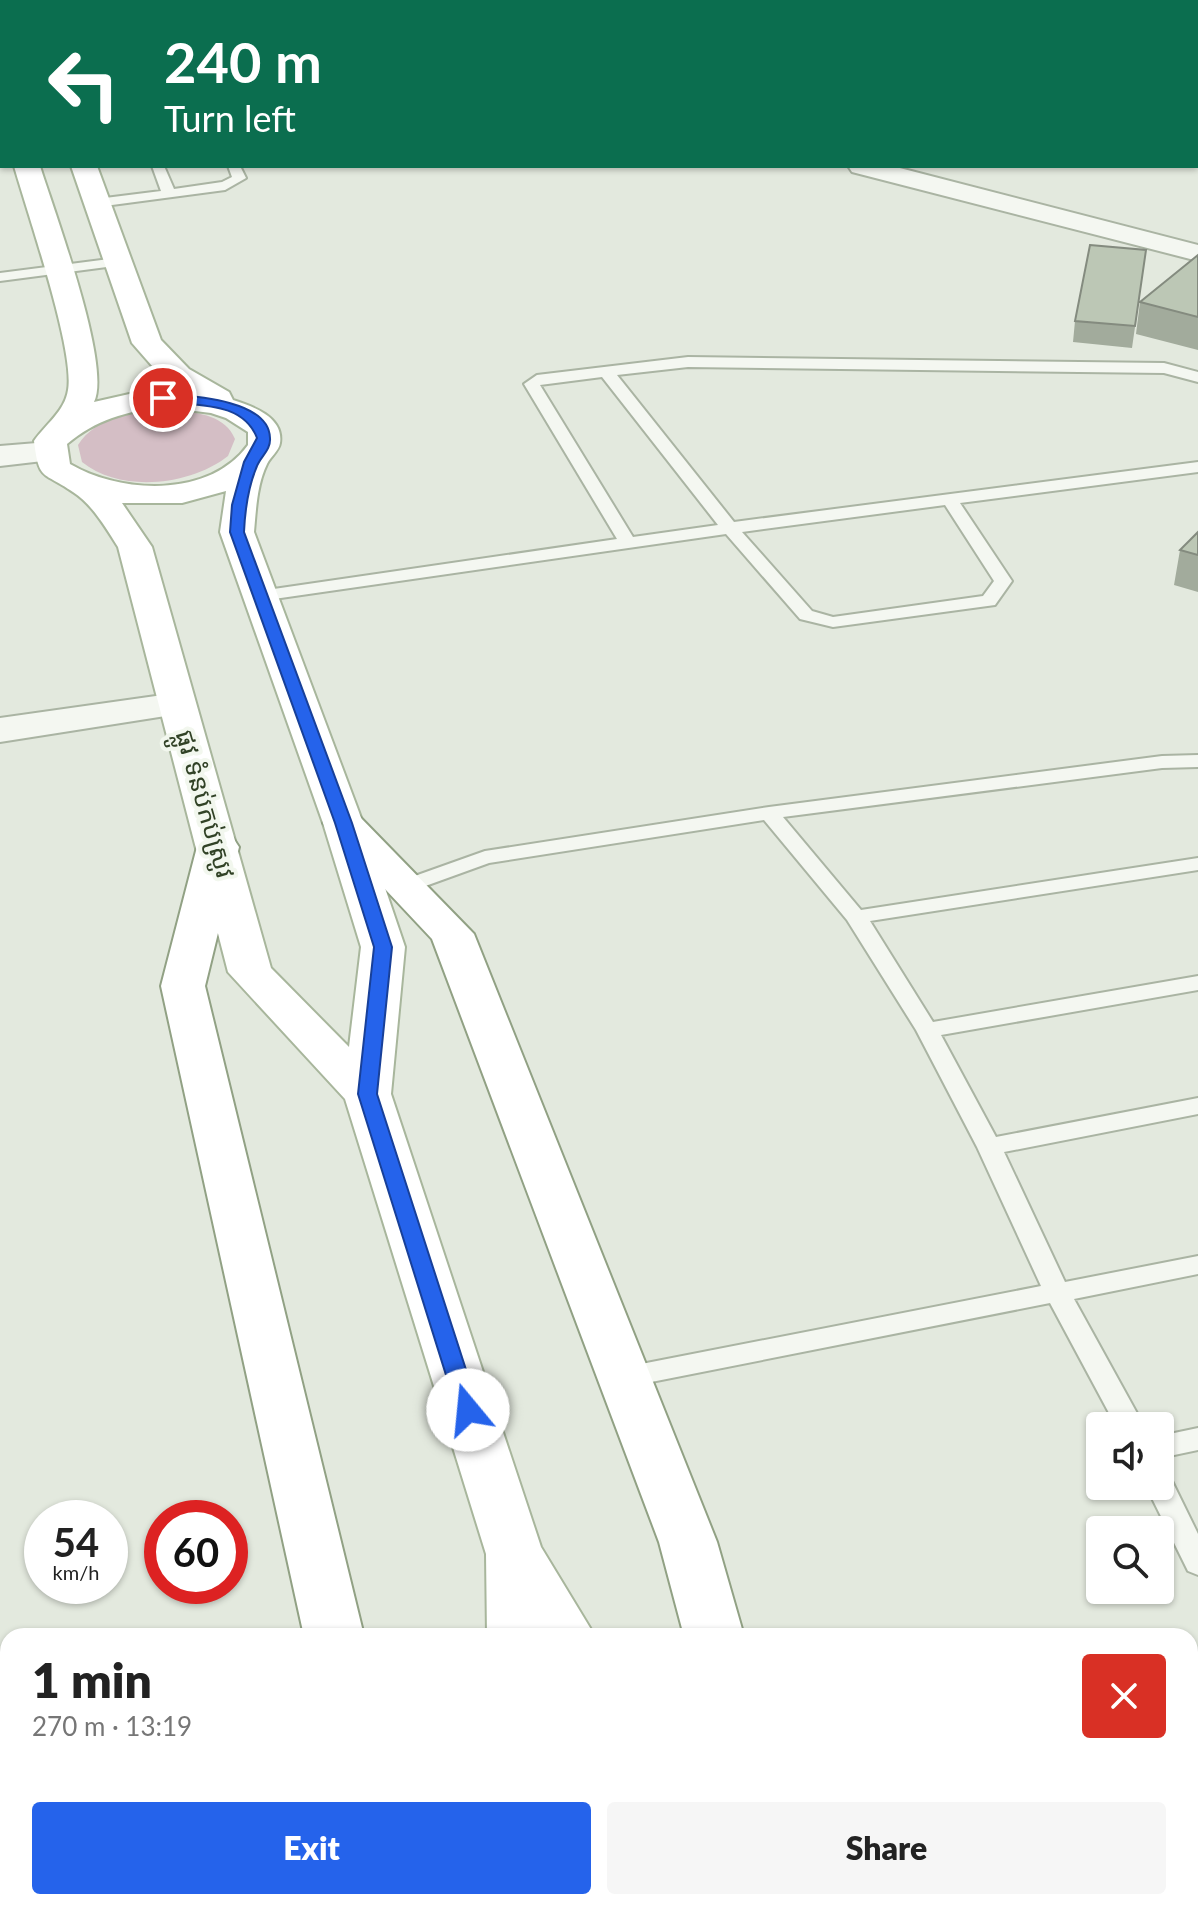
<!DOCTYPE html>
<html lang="en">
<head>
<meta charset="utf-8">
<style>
	:root { --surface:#fff; --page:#f6f6f6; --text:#222; --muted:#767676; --accent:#2563eb }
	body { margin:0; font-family:Lato,"Noto Sans Khmer",sans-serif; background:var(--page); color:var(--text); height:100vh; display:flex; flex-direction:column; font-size:30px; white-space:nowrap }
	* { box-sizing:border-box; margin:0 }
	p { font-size:26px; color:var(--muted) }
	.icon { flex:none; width:44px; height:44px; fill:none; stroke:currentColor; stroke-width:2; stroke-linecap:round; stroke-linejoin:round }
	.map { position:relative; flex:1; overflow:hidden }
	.drawer { position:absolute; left:0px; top:1628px; width:1198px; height:282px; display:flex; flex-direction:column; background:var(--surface); border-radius:24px 24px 0 0; box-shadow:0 2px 6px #0004 }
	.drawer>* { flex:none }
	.banner { position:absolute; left:0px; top:0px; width:1198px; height:168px; box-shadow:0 2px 6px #0004; background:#0b6e4f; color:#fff; overflow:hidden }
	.buttons { position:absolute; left:1086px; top:1412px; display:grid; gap:16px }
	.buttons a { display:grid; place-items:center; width:88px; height:88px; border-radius:8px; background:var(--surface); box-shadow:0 2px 6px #0004; font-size:40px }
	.speed { position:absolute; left:24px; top:1500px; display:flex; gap:16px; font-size:40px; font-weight:700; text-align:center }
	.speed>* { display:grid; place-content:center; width:104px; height:104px; border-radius:50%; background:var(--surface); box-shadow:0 2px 6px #0004; line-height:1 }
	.speed small { font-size:20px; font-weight:400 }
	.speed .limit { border:12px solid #d22; background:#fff; color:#111 }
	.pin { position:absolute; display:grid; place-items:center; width:68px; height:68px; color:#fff; margin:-34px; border:4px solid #fff; border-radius:50%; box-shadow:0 2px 8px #0007 }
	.me { position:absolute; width:88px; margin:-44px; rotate:343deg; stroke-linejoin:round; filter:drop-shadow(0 0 6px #0008) }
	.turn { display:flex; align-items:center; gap:28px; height:168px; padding:0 32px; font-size:36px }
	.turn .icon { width:104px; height:104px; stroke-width:2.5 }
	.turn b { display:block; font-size:56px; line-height:68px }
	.round { display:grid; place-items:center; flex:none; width:84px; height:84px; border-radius:8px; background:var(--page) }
	.headline { display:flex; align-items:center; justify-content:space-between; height:136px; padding:0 32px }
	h1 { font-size:48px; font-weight:800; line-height:60px }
	.primary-button { display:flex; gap:16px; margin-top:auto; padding:16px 32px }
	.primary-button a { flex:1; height:92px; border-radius:8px; background:var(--accent); color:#fff; font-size:32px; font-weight:800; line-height:92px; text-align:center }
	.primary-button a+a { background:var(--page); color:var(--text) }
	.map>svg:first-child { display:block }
	.green { fill:#d4bec5 }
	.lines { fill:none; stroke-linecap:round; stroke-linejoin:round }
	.lane-casing { stroke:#aab4a3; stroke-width:4 }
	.street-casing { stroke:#aab4a3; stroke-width:4 }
	.primary-casing { stroke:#a8b69c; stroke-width:4 }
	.highway-casing { stroke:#91a184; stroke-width:4 }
	.lane { fill:#f4f7f1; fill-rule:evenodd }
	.street { fill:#f4f7f1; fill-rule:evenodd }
	.primary { fill:#fff; fill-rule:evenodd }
	.highway { fill:#fff; fill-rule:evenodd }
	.wall { fill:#a2ab9c }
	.building { fill:#bcc7b5; stroke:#848b7f; stroke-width:2 }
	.route { fill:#2563eb; stroke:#184099; stroke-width:2 }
	.labels { text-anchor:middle; stroke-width:8; stroke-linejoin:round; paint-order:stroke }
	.street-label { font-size:26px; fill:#314226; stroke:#f2f7ee }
</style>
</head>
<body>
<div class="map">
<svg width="1198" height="1909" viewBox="0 0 1198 1909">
	<rect width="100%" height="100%" fill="#e3e9de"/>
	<path class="green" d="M 177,410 C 199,413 226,416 235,439 L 228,456 C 190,486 120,493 82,462 L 78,445 C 97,414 145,409 177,410 Z"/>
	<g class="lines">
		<defs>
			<path id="lane" d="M 152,166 L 164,166 L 174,189 L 222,182 L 232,177 L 228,166 L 240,166 L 246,178 L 225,190 L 97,207 L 90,203 L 97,199 L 161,191 Z
				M 117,258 L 124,262 L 122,265 L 0,281 L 0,273 Z
				M 688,357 L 1164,363 L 1198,372 L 1198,382 L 1164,373 L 688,367 L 617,375 L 734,522 L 1198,462 L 1198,472 L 960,503 L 1012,581 L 995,605 L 833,627 L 800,619 L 726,534 L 260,601 L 251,596 L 260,591 L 617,539 L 524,384 L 537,375 ZM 602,377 L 718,525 L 633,537 L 540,385 ZM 945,505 L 994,581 L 983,596 L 833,617 L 812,611 L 742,532 Z
				M 1198,755 L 1198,767 L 1162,768 L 783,817 L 861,910 L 1198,858 L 1198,870 L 870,921 L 933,1022 L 1198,976 L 1198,990 L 941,1035 L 996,1137 L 1198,1098 L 1198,1114 L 1004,1152 L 1065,1282 L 1198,1256 L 1198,1274 L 1074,1299 L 1144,1426 L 1116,1426 L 1050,1303 L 626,1387 L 617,1384 L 613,1377 L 617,1370 L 626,1367 L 1041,1286 L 977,1147 L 916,1030 L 847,920 L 764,820 L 489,863 L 406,893 L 395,887 L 398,882 L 485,851 L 769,807 L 1162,756 Z
				M 1198,1428 L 1198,1450 L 1160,1458 L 1160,1436 Z
				M 1160,1474 L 1170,1477 L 1198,1534 L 1198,1575 L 1188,1571 L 1146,1486 L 1160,1486 Z"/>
			<path id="street" d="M 306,0 L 333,0 L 334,2 L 307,2 Z
				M 848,166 L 892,166 L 1198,245 L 1198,261 L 852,172 Z
				M 49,442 L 60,445 L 65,452 L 60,459 L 0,466 L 0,446 Z
				M 177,693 L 191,696 L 196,704 L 191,712 L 0,742 L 0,718 Z"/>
			<path id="primary" d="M 17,0 L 39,0 L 40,2 L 18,2 Z
				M 0,66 L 2,66 L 2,87 L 0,87 Z
				M 14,166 L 40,166 C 54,211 112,366 94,402 L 147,390 L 179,390 L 167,383 L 132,343 L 71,166 L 97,166 L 161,340 L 189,369 L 229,392 L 233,400 C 252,406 284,417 280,443 C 279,451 270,457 267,464 C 257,484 256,510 254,532 L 363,823 L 405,947 L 391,1094 L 541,1547 L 595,1636 L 487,1636 L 486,1554 L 345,1099 L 228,972 L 118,547 C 106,528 92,504 73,492 C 43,471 39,482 34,441 C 45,425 65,411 68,390 C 75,350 27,212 14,166 ZM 163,407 L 211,413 L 226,418 L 248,432 L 248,445 C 210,498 121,494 70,464 L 67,444 C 95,420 127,411 163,407 ZM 226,491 L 220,532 L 323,823 L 361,947 L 349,1047 L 271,968 L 152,547 L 122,503 L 182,503 Z
				M 532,1902 L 598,1902 L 600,1909 L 534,1909 Z
				M 655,1902 L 721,1902 L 723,1909 L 657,1909 Z"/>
			<path id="highway" d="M 343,811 L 357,814 L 474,934 L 717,1542 L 744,1636 L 684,1636 L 659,1542 L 432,939 L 323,823 L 329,814 Z
				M 218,835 L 233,838 L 239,847 L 205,986 L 364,1636 L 304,1636 L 161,986 L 197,847 L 203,838 Z
				M 421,1902 L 487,1902 L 490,1909 L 424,1909 Z
				M 757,1902 L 823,1902 L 826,1909 L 760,1909 Z"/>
		</defs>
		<use href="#lane" class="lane-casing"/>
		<use href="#street" class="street-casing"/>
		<use href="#primary" class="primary-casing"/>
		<use href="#highway" class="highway-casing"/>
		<use href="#lane" class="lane"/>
		<use href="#street" class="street"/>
		<use href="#primary" class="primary"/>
		<use href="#highway" class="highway"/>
	</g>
	<path class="wall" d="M 1146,250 L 1132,348 L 1073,342 L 1075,321 Z
		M 1198,255 L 1198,350 L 1136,334 L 1140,302 Z
		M 1198,532 L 1198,592 L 1174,585 L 1180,550 Z"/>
	<path class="building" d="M 1090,245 L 1146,250 L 1135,326 L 1075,321 Z
		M 1198,255 L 1198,317 L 1140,302 Z
		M 1198,532 L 1198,555 L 1180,550 Z"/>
	<path class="route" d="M 163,394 C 190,396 269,399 270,438 C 271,450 261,456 257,466 C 248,487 245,510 244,532 L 352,823 L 392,947 L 377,1094 L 479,1410 L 476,1416 L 460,1416 L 457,1410 L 358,1094 L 374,947 L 335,823 L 230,532 L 232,505 L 244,462 L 257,438 C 242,399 192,407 159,400 L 159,395 Z"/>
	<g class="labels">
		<g class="street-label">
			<text transform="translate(205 804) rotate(74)" y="9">ផ្លូវ ទំនប់កប់ស្រូវ</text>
		</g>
	</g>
</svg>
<div class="buttons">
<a><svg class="icon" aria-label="sound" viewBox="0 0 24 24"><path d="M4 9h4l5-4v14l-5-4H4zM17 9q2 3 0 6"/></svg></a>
<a><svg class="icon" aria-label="search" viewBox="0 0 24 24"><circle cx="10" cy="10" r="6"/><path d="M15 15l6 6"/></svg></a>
</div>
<div class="speed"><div>54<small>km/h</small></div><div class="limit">60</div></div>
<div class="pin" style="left:163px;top:398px;background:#d93025"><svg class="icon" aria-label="arrive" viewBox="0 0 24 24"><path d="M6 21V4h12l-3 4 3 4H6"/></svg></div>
<svg class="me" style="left:468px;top:1410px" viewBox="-20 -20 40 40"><circle r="19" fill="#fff"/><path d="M0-13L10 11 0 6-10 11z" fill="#2563eb"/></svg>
<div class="banner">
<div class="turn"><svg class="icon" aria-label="left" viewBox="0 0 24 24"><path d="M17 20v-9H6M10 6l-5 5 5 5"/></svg><div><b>240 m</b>Turn left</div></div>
</div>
<section class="drawer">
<div class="headline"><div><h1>1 min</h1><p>270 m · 13:19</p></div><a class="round" style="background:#d93025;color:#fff"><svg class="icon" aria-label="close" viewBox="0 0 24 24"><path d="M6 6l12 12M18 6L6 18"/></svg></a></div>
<div class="primary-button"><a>Exit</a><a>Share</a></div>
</section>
</div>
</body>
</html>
